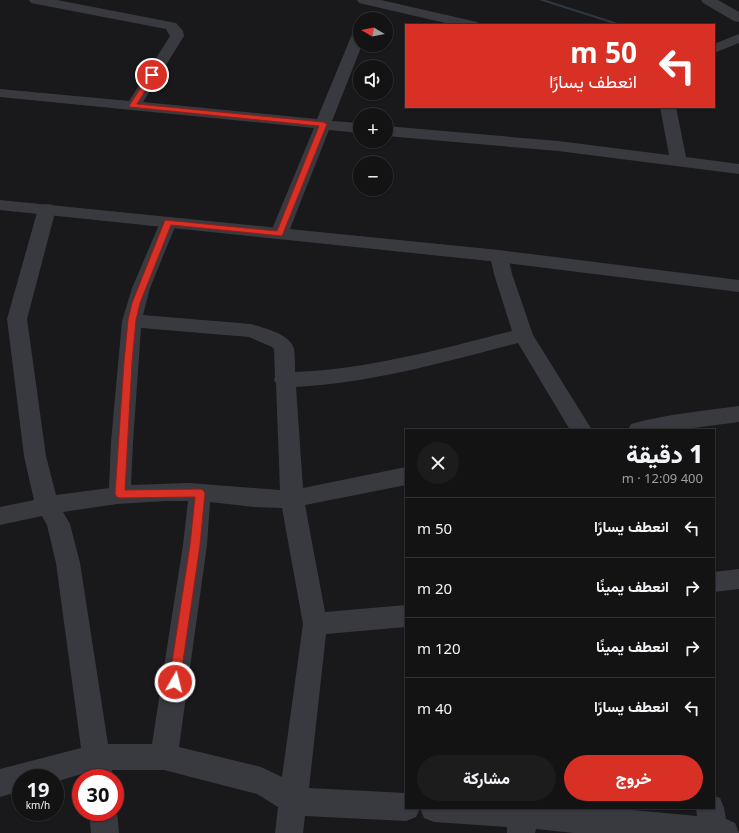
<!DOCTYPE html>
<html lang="ar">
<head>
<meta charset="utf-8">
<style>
	:root { --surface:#131314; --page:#1c1c1d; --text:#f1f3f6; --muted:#9d9ea0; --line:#323234; --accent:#d93025 }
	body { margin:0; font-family:"Noto Sans",Vazirmatn,sans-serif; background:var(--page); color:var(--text); direction:rtl; height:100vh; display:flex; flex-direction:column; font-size:15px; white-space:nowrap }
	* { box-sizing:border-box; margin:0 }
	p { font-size:13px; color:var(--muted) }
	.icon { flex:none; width:22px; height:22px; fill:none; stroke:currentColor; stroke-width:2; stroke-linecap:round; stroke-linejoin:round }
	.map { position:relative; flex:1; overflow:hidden; direction:ltr }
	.details { position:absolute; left:405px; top:429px; width:310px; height:380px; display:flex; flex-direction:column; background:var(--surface); border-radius:0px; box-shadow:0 1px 3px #0004,0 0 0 1px var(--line); direction:rtl }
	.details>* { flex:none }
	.hud { position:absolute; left:405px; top:24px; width:310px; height:84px; border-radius:0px; box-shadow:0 1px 3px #0004,0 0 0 1px var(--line); direction:rtl; background:#d93025; color:#fff; overflow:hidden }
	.needle { width:26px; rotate:280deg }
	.controls { position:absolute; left:353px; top:12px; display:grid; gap:8px }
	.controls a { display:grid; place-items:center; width:40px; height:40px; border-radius:50%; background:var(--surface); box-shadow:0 1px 3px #0004,0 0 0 1px var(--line); font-size:20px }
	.speed { position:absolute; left:12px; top:769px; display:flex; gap:8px; font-size:20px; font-weight:700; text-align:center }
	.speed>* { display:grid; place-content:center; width:52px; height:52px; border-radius:50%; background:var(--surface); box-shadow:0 1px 3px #0004,0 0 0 1px var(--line); line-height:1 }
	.speed small { font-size:10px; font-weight:400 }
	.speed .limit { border:6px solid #d22; background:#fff; color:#111 }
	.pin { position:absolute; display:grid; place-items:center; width:34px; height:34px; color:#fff; margin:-17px; border:2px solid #fff; border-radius:50%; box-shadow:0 1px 4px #0007 }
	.me { position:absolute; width:44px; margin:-22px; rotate:8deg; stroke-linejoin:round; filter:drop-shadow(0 0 3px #0008) }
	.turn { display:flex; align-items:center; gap:14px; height:84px; padding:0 12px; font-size:18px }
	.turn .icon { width:52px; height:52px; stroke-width:2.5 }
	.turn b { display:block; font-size:28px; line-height:34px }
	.round { display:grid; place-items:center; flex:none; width:42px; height:42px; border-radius:21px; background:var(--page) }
	.overview { display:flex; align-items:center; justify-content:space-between; height:68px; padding:0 12px }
	h1 { font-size:24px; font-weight:800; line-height:30px }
	.action { display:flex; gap:8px; margin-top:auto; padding:8px 12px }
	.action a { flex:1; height:46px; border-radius:24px; background:var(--accent); color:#fff; font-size:16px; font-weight:800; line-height:46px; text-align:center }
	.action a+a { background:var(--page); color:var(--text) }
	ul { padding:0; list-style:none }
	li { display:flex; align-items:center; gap:12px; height:60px; padding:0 12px; border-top:1px solid var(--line) }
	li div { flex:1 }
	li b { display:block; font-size:15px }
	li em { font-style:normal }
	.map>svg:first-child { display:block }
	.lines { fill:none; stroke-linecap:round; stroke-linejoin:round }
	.stream { fill:#2e3640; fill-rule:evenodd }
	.minor { fill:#393a40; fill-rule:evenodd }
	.tertiary { fill:#393a40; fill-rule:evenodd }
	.route { fill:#d93025; stroke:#8d1f18 }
</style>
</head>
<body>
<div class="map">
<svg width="739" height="833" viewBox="0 0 739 833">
	<rect width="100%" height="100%" fill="#19191b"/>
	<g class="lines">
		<path class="stream" d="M 539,0 L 546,0 L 624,25 L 617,25 Z"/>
		<path class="minor" d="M 29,0 L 57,0 L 176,23 L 183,31 L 184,36 L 143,102 L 317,119 L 353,32 L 355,29 L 360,28 L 360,45 L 362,45 L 332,121 L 360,123 L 360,133 L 329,130 L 288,234 L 285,238 L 279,239 L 273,238 L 270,234 L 314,128 L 0,97 L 0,89 L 129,101 L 170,36 L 166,29 L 36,4 L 31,3 Z
			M 357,0 L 381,0 L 477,22 L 479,25 L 454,25 L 359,3 Z
			M 701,0 L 718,0 L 739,12 L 739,22 L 734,21 L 703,3 Z
			M 739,34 L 739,43 L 714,53 L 714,44 Z
			M 660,107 L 676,107 L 686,157 L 739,164 L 739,174 L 558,151 L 386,136 L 386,126 L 558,141 L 669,155 Z
			M 47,204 L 53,205 L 56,209 L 27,319 L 46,456 L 56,495 L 109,488 L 111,442 L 122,321 L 132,288 L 162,218 L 168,217 L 174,218 L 177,222 L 150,288 L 143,315 L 251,324 C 264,328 291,334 294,349 C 295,357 295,365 295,372 C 369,369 441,349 512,331 L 494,274 L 490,256 L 493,252 L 499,250 L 505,252 L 508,256 L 512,274 L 533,335 L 592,430 L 570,430 L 518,343 C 445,362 372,383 296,387 L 303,488 L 406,467 L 406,485 L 305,505 L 325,612 L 406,605 L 406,627 L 326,634 L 309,788 L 406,793 L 406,808 L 420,808 L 416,817 L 406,821 L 305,816 L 303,833 L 275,833 L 278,807 L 257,794 L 164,770 L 112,770 L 113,778 L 85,778 L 85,773 L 55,782 L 55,778 L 21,778 L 21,791 L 0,797 L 0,769 L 81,748 L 56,563 L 47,525 L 42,516 L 0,525 L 0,507 L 34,500 L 24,456 L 7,319 L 38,209 L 41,205 ZM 141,328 L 249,337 L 272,347 L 274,349 L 275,377 L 274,380 L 276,383 L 280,490 L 189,483 L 131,485 L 133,442 ZM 165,501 L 188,501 L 183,545 L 152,744 L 108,744 L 80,563 L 70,524 L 63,512 L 117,504 ZM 210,502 L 254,507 L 282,508 L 303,624 L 282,777 L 261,767 L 179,747 L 207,545 Z
			M 739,406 L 739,422 L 678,430 L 628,430 L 631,424 C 666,414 703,411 739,406 Z
			M 739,569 L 739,589 L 714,592 L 714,572 Z
			M 714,796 L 720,798 L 724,808 L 726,819 L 735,823 L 739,833 L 574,833 L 536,829 L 535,833 L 507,833 L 507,827 L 434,822 L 424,818 L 420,808 L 611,808 L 697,816 L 696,808 L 714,808 Z
			M 115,807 L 117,812 L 119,833 L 91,833 L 89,812 L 115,812 Z"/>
		<path class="tertiary" d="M 0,200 L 499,250 L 739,280 L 739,292 L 499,262 L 0,210 Z"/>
	</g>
	<path class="route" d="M 150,73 L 155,75 L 137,104 L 323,122 L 327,124 L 282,236 L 171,225 L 140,303 L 136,320 L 132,362 L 125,490 L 200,489 L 203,490 L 205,493 L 200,545 L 180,682 L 179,685 L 175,687 L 171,685 L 169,682 L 190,545 L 195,497 L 120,498 L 117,497 L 115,494 L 124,362 L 128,320 L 132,303 L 165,220 L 277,231 L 319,126 L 130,107 L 129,106 Z"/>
</svg>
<div class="controls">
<a><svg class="needle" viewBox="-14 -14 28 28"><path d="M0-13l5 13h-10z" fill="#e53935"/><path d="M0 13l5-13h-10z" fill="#9d9ea0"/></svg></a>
<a><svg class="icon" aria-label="sound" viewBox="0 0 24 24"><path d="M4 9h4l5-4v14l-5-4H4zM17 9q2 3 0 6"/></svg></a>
<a>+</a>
<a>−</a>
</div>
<div class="speed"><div>19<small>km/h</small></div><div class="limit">30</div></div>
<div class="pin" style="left:152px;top:75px;background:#d93025"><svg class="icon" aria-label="arrive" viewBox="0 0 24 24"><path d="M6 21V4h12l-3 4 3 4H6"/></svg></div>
<svg class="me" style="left:175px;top:682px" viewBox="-20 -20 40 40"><circle r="17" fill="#d93025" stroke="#fff" stroke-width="3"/><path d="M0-11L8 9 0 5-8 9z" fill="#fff"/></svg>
<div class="hud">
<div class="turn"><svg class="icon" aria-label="left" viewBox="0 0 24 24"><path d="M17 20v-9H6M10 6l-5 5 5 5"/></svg><div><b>50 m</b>انعطف يسارًا</div></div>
</div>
<section class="details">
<div class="overview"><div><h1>1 دقيقة</h1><p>400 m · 12:09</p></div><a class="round"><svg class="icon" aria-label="close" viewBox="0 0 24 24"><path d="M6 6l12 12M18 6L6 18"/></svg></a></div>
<ul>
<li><svg class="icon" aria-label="left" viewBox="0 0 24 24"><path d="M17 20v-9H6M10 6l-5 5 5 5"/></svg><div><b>انعطف يسارًا</b></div><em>50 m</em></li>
<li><svg class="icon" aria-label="right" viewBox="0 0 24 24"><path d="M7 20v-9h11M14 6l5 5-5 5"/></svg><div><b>انعطف يمينًا</b></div><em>20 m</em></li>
<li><svg class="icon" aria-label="right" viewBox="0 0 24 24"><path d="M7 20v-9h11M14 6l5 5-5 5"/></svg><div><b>انعطف يمينًا</b></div><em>120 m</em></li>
<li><svg class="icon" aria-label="left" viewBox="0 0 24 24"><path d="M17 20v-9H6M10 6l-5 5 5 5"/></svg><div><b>انعطف يسارًا</b></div><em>40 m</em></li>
</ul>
<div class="action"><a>خروج</a><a>مشاركة</a></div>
</section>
</div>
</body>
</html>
